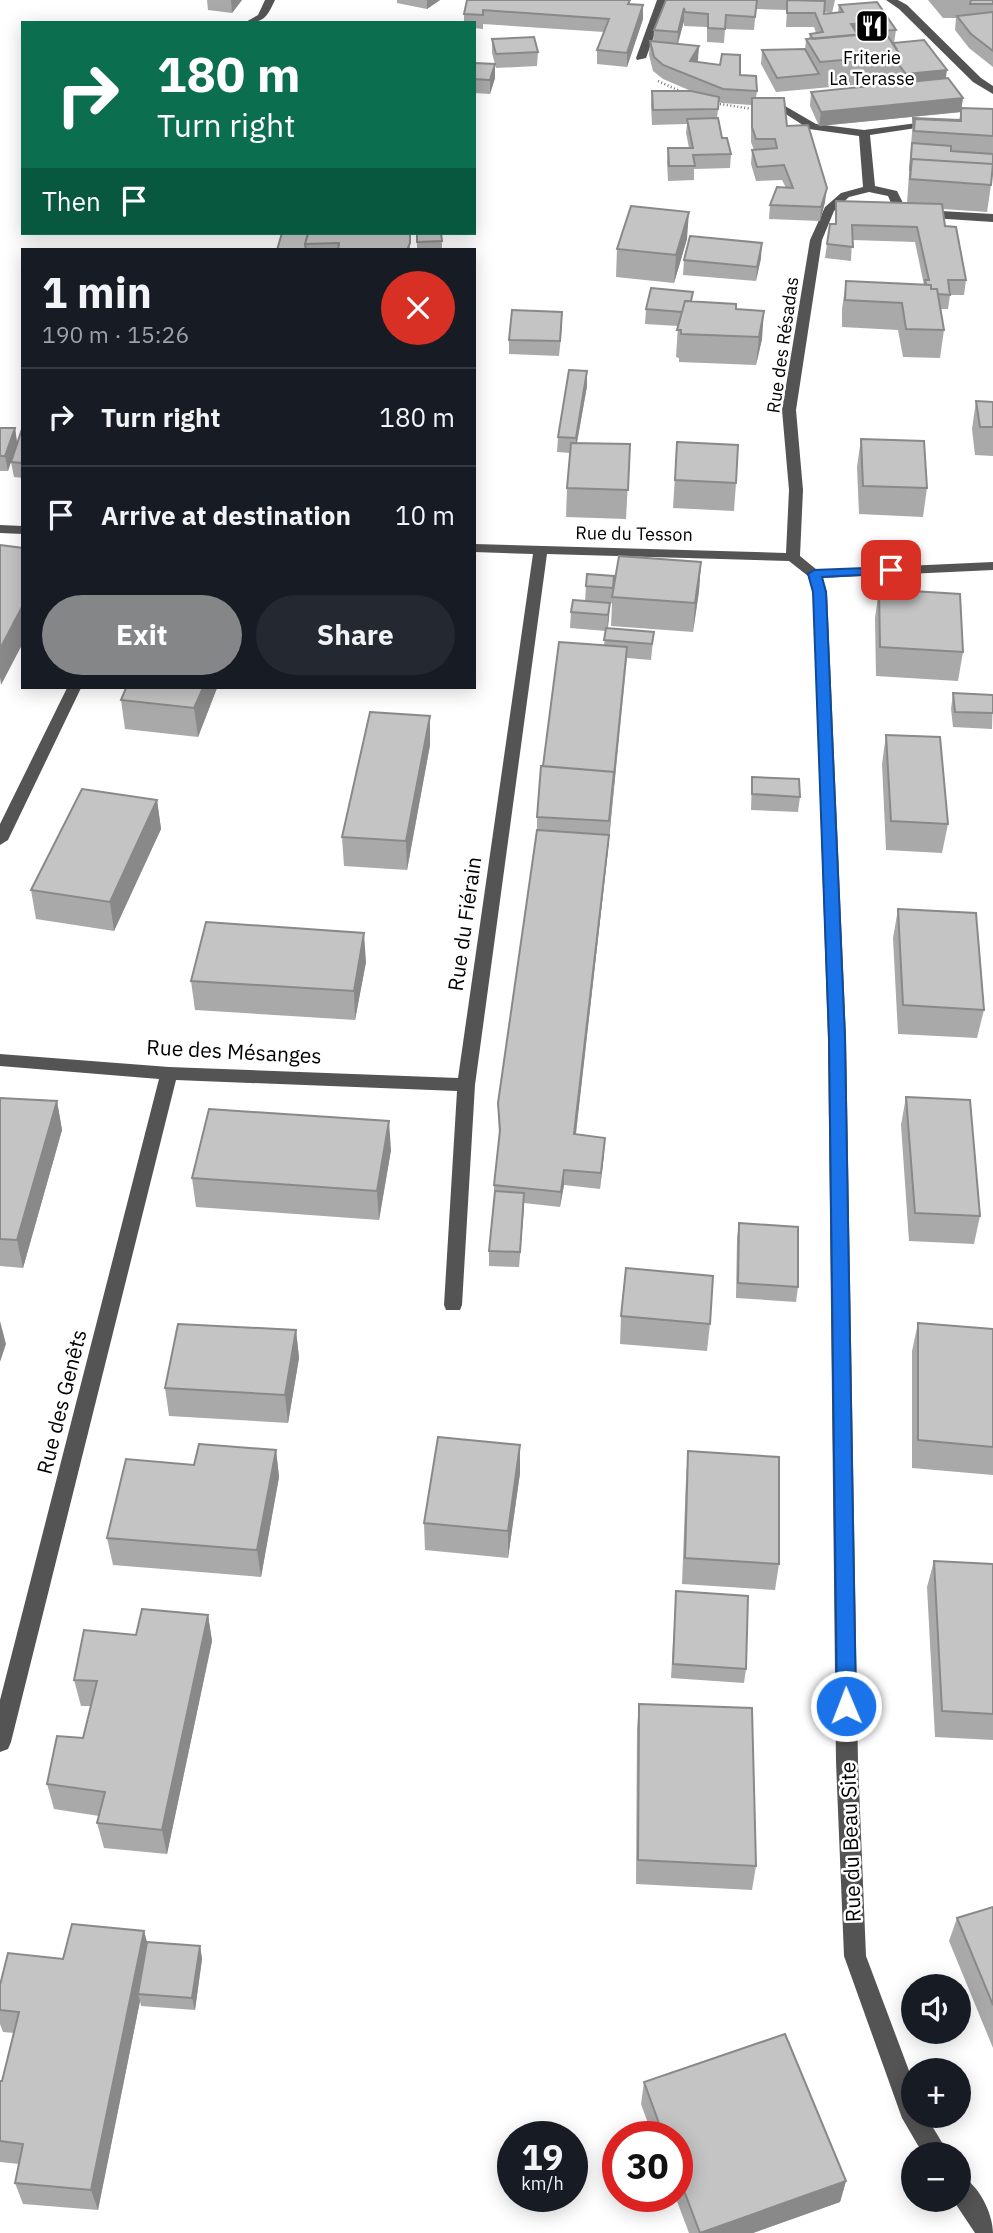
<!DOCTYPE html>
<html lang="en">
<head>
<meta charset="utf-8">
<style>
	:root { --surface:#171b24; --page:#242831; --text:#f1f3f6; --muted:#9ea1a6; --line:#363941; --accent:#858687 }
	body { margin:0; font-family:"IBM Plex Sans",sans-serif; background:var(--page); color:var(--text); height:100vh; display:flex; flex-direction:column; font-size:26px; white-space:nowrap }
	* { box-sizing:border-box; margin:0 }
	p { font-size:23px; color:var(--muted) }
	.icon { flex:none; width:38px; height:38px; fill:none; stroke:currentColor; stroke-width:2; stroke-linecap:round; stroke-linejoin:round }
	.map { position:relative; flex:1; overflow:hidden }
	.drawer { position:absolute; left:21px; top:248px; width:455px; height:441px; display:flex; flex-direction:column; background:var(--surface); border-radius:0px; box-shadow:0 4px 18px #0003 }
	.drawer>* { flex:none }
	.guide { position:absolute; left:21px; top:21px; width:455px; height:214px; border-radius:0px; box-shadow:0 4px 18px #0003; background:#0b6e4f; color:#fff; overflow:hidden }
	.fabs { position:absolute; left:901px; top:1974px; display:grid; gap:14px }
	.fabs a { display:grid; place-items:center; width:70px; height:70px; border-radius:50%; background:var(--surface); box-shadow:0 4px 18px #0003; font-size:35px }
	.speed { position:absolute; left:497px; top:2121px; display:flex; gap:14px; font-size:35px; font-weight:700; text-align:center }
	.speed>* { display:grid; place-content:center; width:91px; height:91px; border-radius:50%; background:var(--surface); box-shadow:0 4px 18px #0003; line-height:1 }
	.speed small { font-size:18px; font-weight:400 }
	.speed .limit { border:10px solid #d22; background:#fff; color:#111 }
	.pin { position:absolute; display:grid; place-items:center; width:60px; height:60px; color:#fff; margin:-30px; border-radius:14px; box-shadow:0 4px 10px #0006 }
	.me { position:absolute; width:77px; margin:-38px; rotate:359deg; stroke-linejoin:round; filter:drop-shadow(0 0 5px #0008) }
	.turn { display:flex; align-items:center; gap:24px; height:147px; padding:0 21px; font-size:32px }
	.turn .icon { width:91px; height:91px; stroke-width:2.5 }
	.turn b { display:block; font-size:49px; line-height:60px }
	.then { display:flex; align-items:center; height:66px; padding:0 21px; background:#0003; gap:14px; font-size:26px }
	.round { display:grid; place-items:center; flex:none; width:74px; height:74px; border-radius:37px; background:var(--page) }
	.head { display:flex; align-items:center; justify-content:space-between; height:119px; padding:0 21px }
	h1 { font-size:42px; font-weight:700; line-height:52px }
	.primary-button { display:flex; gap:14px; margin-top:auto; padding:14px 21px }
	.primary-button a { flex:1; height:80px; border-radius:42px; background:var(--accent); color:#fff; font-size:28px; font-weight:700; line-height:80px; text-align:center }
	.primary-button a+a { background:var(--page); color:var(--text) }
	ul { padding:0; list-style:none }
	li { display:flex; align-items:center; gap:21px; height:98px; padding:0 21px; border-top:2px solid var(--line) }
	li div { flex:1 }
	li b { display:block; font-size:26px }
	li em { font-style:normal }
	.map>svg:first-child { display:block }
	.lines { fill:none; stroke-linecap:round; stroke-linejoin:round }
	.path { stroke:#767676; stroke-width:2.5; stroke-dasharray:1 2.5; stroke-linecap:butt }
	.minor { fill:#545454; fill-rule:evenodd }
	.wall { fill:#a9a9a9 }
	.shaded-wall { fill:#898989 }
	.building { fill:#c4c4c4; stroke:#898989; stroke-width:2 }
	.route { fill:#1a73e8; stroke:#114b97; stroke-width:2 }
	.labels { text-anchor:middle; stroke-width:5; stroke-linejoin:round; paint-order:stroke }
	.far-poi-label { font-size:18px; fill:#000; stroke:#fff }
	.far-street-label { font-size:18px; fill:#000; stroke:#fff }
	.street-label { font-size:21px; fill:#000; stroke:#fff }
</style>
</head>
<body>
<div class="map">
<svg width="993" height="2233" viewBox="0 0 993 2233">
	<rect width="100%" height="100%" fill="#fff"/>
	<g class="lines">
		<path class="path" d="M 658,81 L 682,92
			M 713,103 L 753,109"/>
		<path class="minor" d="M 265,0 L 275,0 C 267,17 264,23 244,23 L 258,15 Z
			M 657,0 L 667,0 L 646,58 L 637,60 L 636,58 Z
			M 886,0 L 898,0 L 907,5 L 981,78 L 993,86 L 993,94 L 973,82 L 899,9 Z
			M 785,106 L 816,124 L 864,130 L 940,120 L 942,122 L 936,125 L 870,135 L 875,186 L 897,191 L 906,209 L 993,214 L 993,222 L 901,216 L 895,212 L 888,196 L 869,192 L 849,197 L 834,211 L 822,240 L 796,410 L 803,490 L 800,556 L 817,570 L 993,562 L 993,570 L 822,578 L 827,592 L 846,1038 L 858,1762 L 866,1956 L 914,2084 L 914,2116 L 926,2116 L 949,2154 L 923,2154 L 902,2118 L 844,1956 L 836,1762 L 828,1038 L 813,592 L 808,576 L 789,561 L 547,554 L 475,1085 L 462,1305 L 460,1310 L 446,1310 L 444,1305 L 457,1091 L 176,1080 L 11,1742 L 8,1749 L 0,1752 L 0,1700 L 159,1079 L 0,1066 L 0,1054 L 169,1067 L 458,1078 L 533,554 L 474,552 L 474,544 L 786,553 L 789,490 L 782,410 L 810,240 L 825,207 L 841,193 L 863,187 L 859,136 L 809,129 L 781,111 L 779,109 Z
			M 0,525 L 23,526 L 23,534 L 0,533 Z
			M 67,688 L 81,688 L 8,840 L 0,845 L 0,824 Z
			M 959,2175 C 978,2183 993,2213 993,2233 L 975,2233 L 953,2200 L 959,2200 Z"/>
	</g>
	<path class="wall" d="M 207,0 L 242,0 L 232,13 L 208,10 Z
		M 397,0 L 440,0 L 427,9 L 397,3 Z
		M 467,0 L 631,4 L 643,5 L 643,19 L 627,67 L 597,64 L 597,50 L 604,32 L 483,24 L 483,29 L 474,28 L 474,23 L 464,23 L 464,14 Z
		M 666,0 L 835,0 L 832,13 L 824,12 L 824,14 L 838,13 L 839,5 L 896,30 L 894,43 L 946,78 L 963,98 L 961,108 L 993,109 L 993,172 L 987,212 L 943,209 L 945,226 L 966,280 L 964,295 L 950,295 L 948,309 L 941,309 L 944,330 L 940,358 L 903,357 L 898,330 L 842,327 L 842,309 L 846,281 L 924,285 L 915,242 L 852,240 L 851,261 L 825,258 L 827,244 L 835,224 L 836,201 L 907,203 L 913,118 L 959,120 L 961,112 L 819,126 L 810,106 L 811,92 L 900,83 L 897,79 L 897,81 L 776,92 L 761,64 L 762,50 L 805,50 L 806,39 L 809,39 L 810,34 L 816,33 L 814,27 L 786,27 L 787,10 L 756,9 L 754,30 L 725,29 L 724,43 L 707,42 L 707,27 L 684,26 L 684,21 L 678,44 L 699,46 L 697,62 L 740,75 L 757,91 L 756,98 L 787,126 L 825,202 L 820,221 L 769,219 L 770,205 L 786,188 L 782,180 L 756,181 L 751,164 L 752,150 L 754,150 L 751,142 L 751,105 L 722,103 L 719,102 L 717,118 L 722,138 L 731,154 L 730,168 L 694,169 L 694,180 L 668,181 L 667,162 L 668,148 L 689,148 L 686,133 L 687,124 L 652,125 L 651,105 L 652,91 L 691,91 L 663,79 L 653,71 L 649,55 L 650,41 L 653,42 L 654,30 Z
		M 928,0 L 993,0 L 993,67 L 969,48 L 955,30 L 956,18 L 943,18 Z
		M 492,39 L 538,52 L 537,66 L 496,68 L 492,53 Z
		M 474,63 L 495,78 L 490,94 L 474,93 Z
		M 410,233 L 410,250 L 277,250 L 308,234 Z
		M 417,233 L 442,241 L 442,250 L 417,250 Z
		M 687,239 L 674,283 L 616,277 L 617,249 Z
		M 761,258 L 756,281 L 683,275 L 684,260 Z
		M 692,301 L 736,309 L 762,339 L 756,365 L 679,362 L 679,358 L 676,357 L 678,326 L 645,324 L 646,309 Z
		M 562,327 L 559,356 L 509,354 L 509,340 Z
		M 587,386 L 577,443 L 630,444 L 626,519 L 566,517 L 567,488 L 570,453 L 557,452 L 558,437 Z
		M 976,401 L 993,402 L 993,456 L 975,455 L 972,429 Z
		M 23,426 L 23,478 L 14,477 L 11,462 Z
		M 0,428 L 15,428 L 17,443 L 8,471 L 0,471 Z
		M 861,439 L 927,488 L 923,517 L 859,514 L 857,467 Z
		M 677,442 L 736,483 L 734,511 L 673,508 Z
		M 701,562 L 699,591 L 693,632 L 611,626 L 612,603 L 609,603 L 609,618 L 608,628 L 654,632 L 651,660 L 627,658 L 608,850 L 576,1134 L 604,1153 L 600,1189 L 564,1185 L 560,1207 L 524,1203 L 519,1267 L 489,1266 L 489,1251 L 494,1197 L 494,1185 L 499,1136 L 498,1103 L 537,830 L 537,817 L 543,766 L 604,645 L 606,631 L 570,628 L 571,612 L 585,601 L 586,586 L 614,576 L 613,593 Z
		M 879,589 L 963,652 L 958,681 L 876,676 L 875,618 Z
		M 217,688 L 198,737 L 125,729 L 121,700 Z
		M 953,693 L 993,695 L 992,729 L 953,727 L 951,709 Z
		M 886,735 L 948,824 L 942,853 L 886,850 L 882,764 Z
		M 430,745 L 407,870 L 344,866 L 342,837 Z
		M 752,777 L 800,797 L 798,812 L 751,810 Z
		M 157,800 L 161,829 L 114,931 L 36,919 L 31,890 Z
		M 898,909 L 984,1010 L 977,1038 L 898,1034 L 893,938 Z
		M 366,962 L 355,1020 L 195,1010 L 191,981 Z
		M 906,1097 L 980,1216 L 974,1244 L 909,1241 L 901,1125 Z
		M 0,1098 L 57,1101 L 62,1130 L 23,1268 L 0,1266 Z
		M 391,1150 L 379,1220 L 196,1207 L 192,1178 Z
		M 739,1223 L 798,1287 L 796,1302 L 736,1298 L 737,1238 Z
		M 621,1316 L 710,1324 L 707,1351 L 620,1344 Z
		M 918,1323 L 993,1329 L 993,1475 L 912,1468 L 912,1351 Z
		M 296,1330 L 299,1358 L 288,1423 L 169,1416 L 165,1388 Z
		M 276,1450 L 279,1477 L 261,1577 L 113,1565 L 107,1538 L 194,1465 Z
		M 688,1451 L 779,1564 L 775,1590 L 682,1584 L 686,1479 Z
		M 520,1473 L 508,1558 L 425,1550 L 424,1523 Z
		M 934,1561 L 993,1564 L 993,1740 L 935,1737 L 927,1587 Z
		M 676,1591 L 746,1669 L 744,1683 L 671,1678 Z
		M 208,1615 L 212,1641 L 167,1854 L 104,1848 L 97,1823 L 99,1816 L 54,1809 L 47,1784 L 83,1738 L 91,1706 L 81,1706 L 74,1680 L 136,1635 Z
		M 639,1704 L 756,1866 L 752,1890 L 636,1884 L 637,1729 Z
		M 993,1907 L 993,2048 L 949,1941 L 957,1918 Z
		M 144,1931 L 147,1942 L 200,1946 L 202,1959 L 195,2010 L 141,2006 L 140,2001 L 98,2210 L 23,2204 L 15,2183 L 19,2164 L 0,2162 L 0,2081 L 2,2081 L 14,2033 L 3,2032 L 0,2024 L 0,1985 L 63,1959 Z
		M 644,2082 L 846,2181 L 840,2202 L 753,2233 L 689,2233 L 675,2196 L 677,2196 L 677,2137 L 653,2137 L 641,2104 Z"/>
	<path class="shaded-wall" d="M 231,0 L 242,0 L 232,13 Z
		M 427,0 L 440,0 L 427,9 Z
		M 643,5 L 643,19 L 627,67 L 627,53 Z
		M 684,8 L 684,21 L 677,46 L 678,32 Z
		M 862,23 L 861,36 L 849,38 L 851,24 Z
		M 699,46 L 698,60 L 690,75 L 690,61 Z
		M 495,64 L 495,78 L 490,94 L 490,80 Z
		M 947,70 L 945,84 L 904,88 L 906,74 Z
		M 963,98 L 961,112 L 819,126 L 821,112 Z
		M 827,188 L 825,202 L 820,221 L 821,207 Z
		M 689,212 L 687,239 L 674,283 L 676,255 Z
		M 762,243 L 761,258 L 756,281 L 757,267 Z
		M 764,311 L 762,339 L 756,365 L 759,337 Z
		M 587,371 L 587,386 L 575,453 L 576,438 Z
		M 15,428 L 17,443 L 8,471 L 5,456 Z
		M 701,562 L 699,591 L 693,632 L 695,603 Z
		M 610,603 L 609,618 L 607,631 L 608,615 Z
		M 23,605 L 23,643 L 1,685 L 0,677 L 0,649 Z
		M 627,647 L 608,850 L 574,1149 L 574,1134 L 609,835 Z
		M 203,688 L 217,688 L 198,737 L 194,708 Z
		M 430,716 L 430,745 L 407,870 L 406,841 Z
		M 157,800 L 161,829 L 114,931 L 110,902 Z
		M 364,933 L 366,962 L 355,1020 L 354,991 Z
		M 57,1101 L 62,1130 L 23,1268 L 17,1240 Z
		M 389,1121 L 391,1150 L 379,1220 L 377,1191 Z
		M 605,1138 L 604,1153 L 600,1189 L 601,1173 Z
		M 564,1170 L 564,1185 L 560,1207 L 561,1192 Z
		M 524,1193 L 524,1208 L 519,1267 L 520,1252 Z
		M 0,1321 L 6,1344 L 0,1362 Z
		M 296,1330 L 299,1358 L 288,1423 L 285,1395 Z
		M 520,1445 L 520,1473 L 508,1558 L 508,1531 Z
		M 276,1450 L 279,1477 L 261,1577 L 257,1550 Z
		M 208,1615 L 212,1641 L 167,1854 L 162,1830 Z
		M 144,1931 L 150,1955 L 138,1994 L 140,2001 L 98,2210 L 91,2190 Z
		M 200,1946 L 202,1959 L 195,2010 L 192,1998 Z
		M 846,2181 L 840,2202 L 753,2233 L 700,2233 Z"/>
	<path class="building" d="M 467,0 L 630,0 L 628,4 L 643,5 L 627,53 L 597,50 L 609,19 L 483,10 L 483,15 L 464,14 Z
		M 666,0 L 757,0 L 755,17 L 726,15 L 725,29 L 708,28 L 708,14 L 685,12 L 684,8 L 678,32 L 654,30 Z
		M 787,0 L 825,1 L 824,14 L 843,12 L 839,5 L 877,2 L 896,30 L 868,32 L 862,23 L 851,24 L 858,35 L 813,39 L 810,34 L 823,32 L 815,13 L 787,13 Z
		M 971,0 L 993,0 L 993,4 L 970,4 Z
		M 993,12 L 993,51 L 971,34 L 957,16 Z
		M 885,32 L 900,55 L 820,62 L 806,39 Z
		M 534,37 L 538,52 L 496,54 L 492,39 Z
		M 924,40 L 947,70 L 906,74 L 899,65 L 900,55 L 893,43 Z
		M 650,41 L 699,46 L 690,61 L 720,65 L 722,54 L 740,55 L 740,75 L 756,76 L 757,91 L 723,89 L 663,65 L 654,57 Z
		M 805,49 L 819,74 L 777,78 L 762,50 Z
		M 474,63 L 495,64 L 490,80 L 474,79 Z
		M 948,78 L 963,98 L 821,112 L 811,92 Z
		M 652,91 L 691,91 L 719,97 L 718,109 L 653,110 Z
		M 752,98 L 784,98 L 787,126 L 808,125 L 827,188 L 821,207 L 770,205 L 777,187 L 793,188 L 784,165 L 757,167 L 752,150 L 777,148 L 775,139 L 756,139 L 752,127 Z
		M 961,108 L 993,109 L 993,136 L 914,131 L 915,119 L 961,121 Z
		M 718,118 L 722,138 L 727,138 L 731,154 L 693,155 L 695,166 L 669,166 L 668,148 L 693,148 L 687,119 Z
		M 913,118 L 959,120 L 959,121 L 915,119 L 914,131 Z
		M 912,143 L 951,146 L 951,151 L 993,154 L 993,164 L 912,159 L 910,171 Z
		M 912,159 L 993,164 L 991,185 L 910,179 Z
		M 836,201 L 942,204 L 945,226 L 956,227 L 966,280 L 948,280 L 950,295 L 938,294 L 937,289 L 931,289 L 931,285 L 926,285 L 925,280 L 929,280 L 917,227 L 852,225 L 853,247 L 827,244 L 830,224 L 836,224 Z
		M 631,206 L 689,212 L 676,255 L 617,249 Z
		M 282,233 L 308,234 L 305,244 L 306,250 L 277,250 Z
		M 308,233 L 410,233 L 410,243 L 407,250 L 338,250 L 339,243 L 305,244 Z
		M 417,233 L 441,233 L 442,241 L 417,242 Z
		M 690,236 L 762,243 L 757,267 L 684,260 Z
		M 846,281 L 931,285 L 931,289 L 937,289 L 944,330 L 906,329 L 902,303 L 845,300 Z
		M 651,288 L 693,292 L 691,301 L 685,301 L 682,312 L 646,309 Z
		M 685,301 L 736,304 L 736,309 L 764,311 L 759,337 L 681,334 L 681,330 L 677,330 Z
		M 512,310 L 562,312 L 560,341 L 509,340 Z
		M 569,370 L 587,371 L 576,438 L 558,437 Z
		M 976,401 L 993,402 L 993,427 L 980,427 Z
		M 23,426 L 23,463 L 11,462 Z
		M 0,428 L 15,428 L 5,456 L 0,456 Z
		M 861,439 L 924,441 L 927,488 L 863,486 Z
		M 677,442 L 738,445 L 736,483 L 675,480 Z
		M 571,443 L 630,444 L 628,490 L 567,488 Z
		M 0,545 L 23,548 L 23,605 L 0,649 Z
		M 619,556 L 701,562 L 695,603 L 612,597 Z
		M 587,574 L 614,576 L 613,588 L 586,586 Z
		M 879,589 L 960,594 L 963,652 L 880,647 Z
		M 573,600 L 610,603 L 608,615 L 571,612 Z
		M 606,628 L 654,632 L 652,644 L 604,640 Z
		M 559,642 L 627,647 L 613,785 L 614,772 L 543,766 Z
		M 126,688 L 203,688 L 194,708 L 121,700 Z
		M 953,693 L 993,695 L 993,713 L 955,712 Z
		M 370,712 L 430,716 L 406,841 L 342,837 Z
		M 886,735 L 940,737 L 948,824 L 891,821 Z
		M 541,766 L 614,772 L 609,821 L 537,817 Z
		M 752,777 L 799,779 L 800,797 L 752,794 Z
		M 82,789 L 157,800 L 110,902 L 31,890 Z
		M 537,830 L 609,835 L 574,1134 L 605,1138 L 601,1173 L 564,1170 L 561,1192 L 494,1185 L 500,1130 L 498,1103 Z
		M 898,909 L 976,913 L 984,1010 L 903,1005 Z
		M 206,922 L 364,933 L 354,991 L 191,981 Z
		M 906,1097 L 970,1100 L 980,1216 L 915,1213 Z
		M 0,1098 L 57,1101 L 17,1240 L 0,1239 Z
		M 209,1109 L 389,1121 L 377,1191 L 192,1178 Z
		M 495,1191 L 524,1193 L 520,1252 L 489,1251 Z
		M 739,1223 L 798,1227 L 798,1287 L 738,1283 Z
		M 626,1268 L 713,1276 L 710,1324 L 621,1316 Z
		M 918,1323 L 993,1329 L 993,1447 L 918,1440 Z
		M 178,1324 L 296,1330 L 285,1395 L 165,1388 Z
		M 438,1437 L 520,1445 L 508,1531 L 424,1523 Z
		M 199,1444 L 276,1450 L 257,1550 L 107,1538 L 126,1459 L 194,1465 Z
		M 688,1451 L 779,1457 L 779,1564 L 685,1558 Z
		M 934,1561 L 993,1564 L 993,1714 L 942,1711 Z
		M 676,1591 L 748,1596 L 746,1669 L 673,1664 Z
		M 142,1609 L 208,1615 L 162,1830 L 97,1823 L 105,1792 L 47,1784 L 57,1736 L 83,1738 L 97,1681 L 74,1680 L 84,1630 L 136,1635 Z
		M 639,1704 L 752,1708 L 756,1866 L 638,1860 Z
		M 993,1907 L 993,2005 L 957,1918 Z
		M 72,1924 L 144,1931 L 91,2190 L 15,2183 L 23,2144 L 0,2141 L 0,2081 L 2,2081 L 19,2012 L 0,2010 L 0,1985 L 8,1953 L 63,1959 Z
		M 147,1942 L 200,1946 L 192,1998 L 138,1994 Z
		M 785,2034 L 846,2181 L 700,2233 L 677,2172 L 677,2137 L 664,2137 L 644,2082 Z"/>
	<path class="route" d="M 891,567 L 897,570 L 895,573 L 822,577 L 826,592 L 845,1038 L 856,1706 L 853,1712 L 846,1715 L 840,1712 L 837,1706 L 829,1038 L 813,592 L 808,574 L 814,570 Z"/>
	<defs>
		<symbol id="restaurant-square" viewBox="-11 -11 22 22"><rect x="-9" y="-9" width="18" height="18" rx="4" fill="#000" stroke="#fff"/><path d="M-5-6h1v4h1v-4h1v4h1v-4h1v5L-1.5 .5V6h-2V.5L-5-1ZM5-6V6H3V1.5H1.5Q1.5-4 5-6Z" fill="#fff"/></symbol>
	</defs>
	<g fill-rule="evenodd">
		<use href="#restaurant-square" x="853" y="7" width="38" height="38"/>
	</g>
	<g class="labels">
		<g class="far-poi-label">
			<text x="872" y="64">Friterie<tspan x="872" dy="21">La Terasse</tspan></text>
		</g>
		<g class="far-street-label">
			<text transform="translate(783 345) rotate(-82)" y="6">Rue des Résadas</text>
			<text transform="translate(634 534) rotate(1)" y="6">Rue du Tesson</text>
		</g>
		<g class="street-label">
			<text transform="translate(465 924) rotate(-82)" y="7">Rue du Fiérain</text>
			<text transform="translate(234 1052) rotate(3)" y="7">Rue des Mésanges</text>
			<text transform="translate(62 1402) rotate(-76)" y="7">Rue des Genêts</text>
			<text transform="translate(851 1842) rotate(-92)" y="7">Rue du Beau Site</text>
		</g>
	</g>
</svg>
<div class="fabs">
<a><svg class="icon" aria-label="sound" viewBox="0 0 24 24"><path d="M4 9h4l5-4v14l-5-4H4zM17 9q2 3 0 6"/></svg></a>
<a>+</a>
<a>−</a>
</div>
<div class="speed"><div>19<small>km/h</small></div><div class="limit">30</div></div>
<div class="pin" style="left:891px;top:570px;background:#d93025"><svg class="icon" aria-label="arrive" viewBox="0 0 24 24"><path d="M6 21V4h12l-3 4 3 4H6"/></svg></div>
<svg class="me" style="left:846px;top:1706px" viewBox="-20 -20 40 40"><circle r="17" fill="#1a73e8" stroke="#fff" stroke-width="3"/><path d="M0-11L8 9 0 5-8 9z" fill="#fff"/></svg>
<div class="guide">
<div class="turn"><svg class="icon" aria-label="right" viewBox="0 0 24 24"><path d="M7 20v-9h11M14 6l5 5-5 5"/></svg><div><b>180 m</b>Turn right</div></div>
<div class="then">Then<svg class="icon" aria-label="arrive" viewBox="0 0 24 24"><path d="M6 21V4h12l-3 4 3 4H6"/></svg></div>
</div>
<section class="drawer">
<div class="head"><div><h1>1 min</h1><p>190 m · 15:26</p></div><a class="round" style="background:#d93025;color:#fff"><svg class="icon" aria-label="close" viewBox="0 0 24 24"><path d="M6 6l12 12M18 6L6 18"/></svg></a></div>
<ul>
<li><svg class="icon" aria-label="right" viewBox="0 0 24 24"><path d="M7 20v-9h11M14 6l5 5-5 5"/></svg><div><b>Turn right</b></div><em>180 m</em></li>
<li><svg class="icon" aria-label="arrive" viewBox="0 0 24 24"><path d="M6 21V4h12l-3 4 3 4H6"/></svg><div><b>Arrive at destination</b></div><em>10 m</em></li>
</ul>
<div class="primary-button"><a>Exit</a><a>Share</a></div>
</section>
</div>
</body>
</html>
